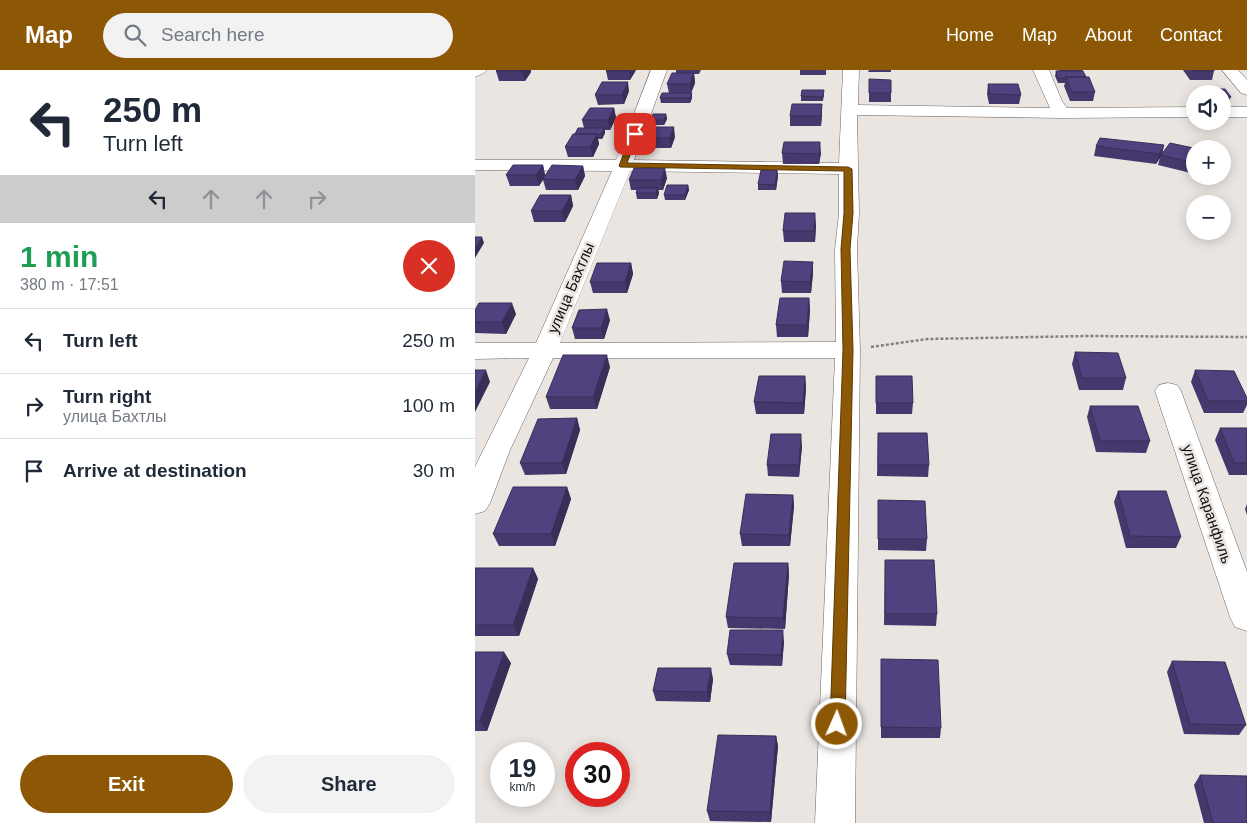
<!DOCTYPE html>
<html lang="en">
<head>
<meta charset="utf-8">
<style>
	:root { --surface:#fff; --page:#f2f2f3; --text:#1f2937; --muted:#747a83; --line:#e0e1e3; --accent:#8c5805 }
	body { margin:0; font-family:Arial,sans-serif; background:var(--page); color:var(--text); height:100vh; display:flex; flex-direction:column; font-size:19px; white-space:nowrap }
	* { box-sizing:border-box; margin:0 }
	p { font-size:16px; color:var(--muted) }
	.icon { flex:none; width:28px; height:28px; fill:none; stroke:currentColor; stroke-width:2; stroke-linecap:round; stroke-linejoin:round }
	.map { position:relative; flex:1; overflow:hidden }
	.side { display:flex; flex-direction:column; background:var(--surface); width:475px }
	.side>* { flex:none }
	.hud { background:#fff; color:var(--text); overflow:hidden }
	.buttons { position:absolute; left:711px; top:15px; display:grid; gap:10px }
	.buttons a { display:grid; place-items:center; width:45px; height:45px; border-radius:50%; background:var(--surface); box-shadow:0 2px 12px #0003; font-size:25px }
	.speed { position:absolute; left:15px; top:672px; display:flex; gap:10px; font-size:25px; font-weight:700; text-align:center }
	.speed>* { display:grid; place-content:center; width:65px; height:65px; border-radius:50%; background:var(--surface); box-shadow:0 2px 12px #0003; line-height:1 }
	.speed small { font-size:12px; font-weight:400 }
	.speed .limit { border:8px solid #d22; background:#fff; color:#111 }
	.pin { position:absolute; display:grid; place-items:center; width:42px; height:42px; color:#fff; margin:-21px; border-radius:10px; box-shadow:0 2px 8px #0006 }
	.me { position:absolute; width:55px; margin:-28px; rotate:2deg; stroke-linejoin:round; filter:drop-shadow(0 0 4px #0008) }
	.turn { display:flex; align-items:center; gap:18px; height:105px; padding:0 20px; font-size:22px }
	.turn .icon { width:65px; height:65px; stroke-width:2.5 }
	.turn b { display:block; font-size:35px; line-height:42px }
	.lanes { display:flex; align-items:center; height:48px; padding:0 20px; background:#0003; justify-content:center; gap:25px; direction:ltr }
	.lanes .off { opacity:.35 }
	.round { display:grid; place-items:center; flex:none; width:52px; height:52px; border-radius:26px; background:var(--page) }
	.headline { display:flex; align-items:center; justify-content:space-between; height:85px; padding:0 20px }
	h1 { font-size:30px; font-weight:700; line-height:38px; color:#1e9e55 }
	.cta { display:flex; gap:10px; margin-top:auto; padding:10px 20px }
	.cta a { flex:1; height:58px; border-radius:30px; background:var(--accent); color:#fff; font-size:20px; font-weight:700; line-height:58px; text-align:center }
	.cta a+a { background:var(--page); color:var(--text) }
	ul { padding:0; list-style:none }
	li { display:flex; align-items:center; gap:15px; height:65px; padding:0 20px; border-top:1px solid var(--line) }
	li div { flex:1 }
	li b { display:block; font-size:19px }
	li em { font-style:normal }
	header { display:flex; align-items:center; gap:30px; box-sizing:border-box; height:70px; padding:0 25px; background:var(--accent); color:#fff }
	header strong { font-size:24px }
	nav { display:flex; gap:28px; margin-inline-start:auto; font-size:18px }
	.search { width:350px; height:45px; background:var(--page); display:flex; align-items:center; gap:12px; box-sizing:border-box; padding:0 18px; border-radius:28px; color:var(--muted); font-size:19px }
	main { display:flex; flex:1; min-height:0 }
	.map>svg:first-child { display:block }
	.lines { fill:none; stroke-linecap:round; stroke-linejoin:round }
	.minor-casing { stroke:#696562; stroke-width:1 }
	.path { stroke:#84807d; stroke-width:2.5; stroke-dasharray:3 2; stroke-linecap:butt }
	.minor { fill:#fff; fill-rule:evenodd }
	.wall { fill:#46386c }
	.shaded-wall { fill:#392e58 }
	.building { fill:#51417e; stroke:#392e58 }
	.route { fill:#8c5805; stroke:#5b3903 }
	.labels { text-anchor:middle; stroke-width:5; stroke-linejoin:round; paint-order:stroke }
	.street-label { font-size:15px; fill:#0e0c0b; stroke:#eae5e1 }
</style>
</head>
<body>
<header>
<strong>Map</strong>
<div class="search"><svg class="icon" aria-label="search" viewBox="0 0 24 24"><circle cx="10" cy="10" r="6"/><path d="M15 15l6 6"/></svg>Search here</div>
<nav><a>Home</a><a>Map</a><a>About</a><a>Contact</a></nav>
</header>
<main>
<section class="side">
<div class="hud">
<div class="turn"><svg class="icon" aria-label="left" viewBox="0 0 24 24"><path d="M17 20v-9H6M10 6l-5 5 5 5"/></svg><div><b>250 m</b>Turn left</div></div>
<div class="lanes"><svg class="icon" aria-label="left" viewBox="0 0 24 24"><path d="M17 20v-9H6M10 6l-5 5 5 5"/></svg><svg class="icon off" aria-label="ahead" viewBox="0 0 24 24"><path d="M12 20V5M6 11l6-6 6 6"/></svg><svg class="icon off" aria-label="ahead" viewBox="0 0 24 24"><path d="M12 20V5M6 11l6-6 6 6"/></svg><svg class="icon off" aria-label="right" viewBox="0 0 24 24"><path d="M7 20v-9h11M14 6l5 5-5 5"/></svg></div>
</div>
<div class="headline"><div><h1>1 min</h1><p>380 m · 17:51</p></div><a class="round" style="background:#d93025;color:#fff"><svg class="icon" aria-label="close" viewBox="0 0 24 24"><path d="M6 6l12 12M18 6L6 18"/></svg></a></div>
<ul>
<li><svg class="icon" aria-label="left" viewBox="0 0 24 24"><path d="M17 20v-9H6M10 6l-5 5 5 5"/></svg><div><b>Turn left</b></div><em>250 m</em></li>
<li><svg class="icon" aria-label="right" viewBox="0 0 24 24"><path d="M7 20v-9h11M14 6l5 5-5 5"/></svg><div><b>Turn right</b><p>улица Бахтлы</p></div><em>100 m</em></li>
<li><svg class="icon" aria-label="arrive" viewBox="0 0 24 24"><path d="M6 21V4h12l-3 4 3 4H6"/></svg><div><b>Arrive at destination</b></div><em>30 m</em></li>
</ul>
<div class="cta"><a>Exit</a><a>Share</a></div>
</section>
<div class="map">
<svg width="772" height="753" viewBox="0 0 772 753">
	<rect width="100%" height="100%" fill="#eae5e1"/>
	<g class="lines">
		<defs>
			<path id="minor" d="M 0,0 L 12,0 L 9,3 L 0,7 Z
				M 176,0 L 192,0 L 159,90 L 364,93 L 368,0 L 384,0 L 383,35 L 575,38 L 558,0 L 574,0 L 587,31 L 592,38 L 720,37 L 720,47 L 587,48 L 382,45 L 384,143 L 382,179 L 385,280 L 380,753 L 340,753 L 360,288 L 78,288 L 35,380 L 15,433 L 10,441 L 0,444 L 0,397 L 54,288 L 0,289 L 0,273 L 61,273 L 137,101 L 0,100 L 0,90 L 141,90 ZM 155,101 L 364,104 L 364,143 L 360,179 L 361,272 L 85,273 Z
				M 747,0 L 763,0 L 772,10 L 772,25 L 766,23 Z
				M 748,37 L 772,37 L 772,47 L 748,47 Z
				M 693,313 L 702,315 L 706,321 L 772,502 L 772,561 L 760,557 L 755,547 L 680,321 L 684,315 Z"/>
		</defs>
		<use href="#minor" class="minor-casing"/>
		<path class="path" d="M 396,277 L 452,269 L 613,266 L 772,267"/>
		<use href="#minor" class="minor"/>
	</g>
	<path class="wall" d="M 22,0 L 56,0 L 56,2 L 50,11 L 24,11 L 21,1 Z
		M 132,0 L 161,0 L 155,10 L 133,10 L 131,1 Z
		M 201,0 L 226,0 L 224,4 L 219,4 L 220,13 L 216,23 L 217,28 L 215,33 L 186,33 L 185,28 L 194,23 L 192,14 L 201,3 Z
		M 325,0 L 351,0 L 351,5 L 325,5 Z
		M 394,0 L 416,0 L 416,2 L 393,2 Z
		M 583,0 L 608,0 L 607,1 L 620,22 L 618,31 L 595,31 L 589,16 L 590,13 L 583,13 L 580,6 L 581,1 L 584,1 Z
		M 708,0 L 739,0 L 739,1 L 737,10 L 715,10 Z
		M 394,9 L 416,23 L 416,32 L 394,32 Z
		M 513,14 L 546,25 L 544,34 L 514,34 L 512,24 Z
		M 723,19 L 750,19 L 756,27 L 754,31 L 748,31 L 748,24 L 722,24 Z
		M 154,21 L 149,34 L 123,35 L 120,25 Z
		M 349,25 L 348,31 L 326,31 L 326,26 Z
		M 347,34 L 347,44 L 346,56 L 315,56 L 315,46 Z
		M 139,38 L 141,48 L 135,60 L 130,60 L 130,63 L 127,69 L 123,69 L 124,74 L 118,87 L 93,87 L 90,77 L 100,64 L 109,58 L 107,50 Z
		M 191,44 L 192,49 L 189,55 L 176,55 L 175,50 Z
		M 200,67 L 196,78 L 171,78 L 169,68 Z
		M 689,75 L 687,83 L 720,79 L 720,104 L 683,95 L 685,88 L 681,94 L 619,86 L 621,76 Z
		M 307,83 L 346,83 L 344,94 L 308,94 Z
		M 68,95 L 70,105 L 108,96 L 110,106 L 103,120 L 71,120 L 68,110 L 64,116 L 35,116 L 31,105 Z
		M 302,100 L 303,106 L 301,120 L 283,120 L 283,114 Z
		M 192,108 L 188,120 L 183,120 L 184,123 L 182,129 L 162,129 L 161,123 L 162,120 L 156,120 L 154,110 Z
		M 213,115 L 214,120 L 210,130 L 190,130 L 189,125 Z
		M 96,125 L 98,136 L 90,152 L 59,152 L 56,141 Z
		M 341,154 L 340,172 L 309,172 L 308,161 Z
		M 156,193 L 158,204 L 152,223 L 118,223 L 115,212 Z
		M 338,203 L 336,223 L 307,223 L 306,211 Z
		M 334,228 L 335,240 L 333,267 L 302,267 L 301,255 Z
		M 0,240 L 41,244 L 31,264 L 0,263 Z
		M 135,250 L 129,269 L 100,269 L 97,258 Z
		M 600,282 L 651,308 L 648,320 L 604,320 L 597,294 Z
		M 135,297 L 122,339 L 75,339 L 71,327 Z
		M 720,300 L 772,328 L 772,335 L 768,343 L 729,343 L 716,312 Z
		M 330,306 L 331,318 L 329,344 L 281,344 L 279,332 Z
		M 401,306 L 438,333 L 437,344 L 401,344 Z
		M 615,336 L 675,371 L 671,383 L 621,382 L 612,347 Z
		M 102,348 L 105,360 L 91,404 L 50,405 L 45,393 Z
		M 745,358 L 772,358 L 772,405 L 754,405 L 740,370 Z
		M 403,363 L 454,395 L 453,407 L 402,406 Z
		M 327,376 L 324,407 L 293,406 L 292,395 Z
		M 92,417 L 96,429 L 80,476 L 24,476 L 18,464 Z
		M 643,421 L 706,467 L 701,478 L 651,478 L 639,432 Z
		M 318,425 L 319,436 L 315,476 L 267,476 L 265,464 Z
		M 403,430 L 452,469 L 451,481 L 403,480 Z
		M 772,434 L 772,445 L 770,439 Z
		M 410,490 L 462,544 L 461,556 L 409,555 Z
		M 313,493 L 314,504 L 310,559 L 253,558 L 251,547 Z
		M 0,498 L 58,498 L 63,509 L 44,566 L 0,566 Z
		M 309,571 L 307,596 L 255,595 L 252,584 Z
		M 0,582 L 36,593 L 12,661 L 0,661 Z
		M 697,591 L 771,655 L 764,665 L 709,664 L 692,602 Z
		M 406,600 L 466,658 L 465,668 L 406,668 Z
		M 238,609 L 235,632 L 181,631 L 178,621 Z
		M 301,666 L 303,676 L 296,752 L 235,751 L 232,741 Z
		M 725,705 L 772,753 L 729,753 L 719,715 Z"/>
	<path class="shaded-wall" d="M 48,0 L 56,0 L 56,2 L 50,11 L 47,1 Z
		M 154,0 L 161,0 L 155,10 L 154,1 Z
		M 219,3 L 220,13 L 216,23 L 215,14 Z
		M 153,12 L 154,21 L 149,34 L 147,25 Z
		M 217,23 L 217,28 L 215,33 L 215,28 Z
		M 347,34 L 347,44 L 346,56 L 346,46 Z
		M 139,38 L 141,48 L 135,60 L 133,50 Z
		M 191,44 L 192,49 L 189,55 L 189,50 Z
		M 199,57 L 200,67 L 196,78 L 194,68 Z
		M 129,58 L 130,63 L 127,69 L 126,64 Z
		M 122,64 L 124,74 L 118,87 L 115,77 Z
		M 345,72 L 346,83 L 344,94 L 344,84 Z
		M 689,75 L 687,85 L 686,85 L 685,88 L 681,94 L 684,84 Z
		M 68,95 L 70,105 L 64,116 L 61,105 Z
		M 108,96 L 110,106 L 103,120 L 100,110 Z
		M 190,98 L 192,108 L 188,120 L 186,110 Z
		M 302,100 L 303,106 L 301,120 L 300,115 Z
		M 213,115 L 214,120 L 210,130 L 210,125 Z
		M 183,118 L 184,123 L 182,129 L 181,123 Z
		M 96,125 L 98,136 L 90,152 L 87,141 Z
		M 340,143 L 341,154 L 340,172 L 339,161 Z
		M 7,167 L 9,173 L 0,188 L 0,179 Z
		M 338,192 L 338,203 L 336,223 L 335,212 Z
		M 156,193 L 158,204 L 152,223 L 150,212 Z
		M 334,228 L 335,240 L 333,267 L 332,255 Z
		M 37,233 L 41,244 L 31,264 L 27,252 Z
		M 132,239 L 135,250 L 129,269 L 126,258 Z
		M 132,285 L 135,297 L 122,339 L 118,327 Z
		M 11,300 L 15,312 L 0,342 L 0,321 Z
		M 330,306 L 331,318 L 329,344 L 328,333 Z
		M 102,348 L 105,360 L 91,404 L 87,393 Z
		M 326,364 L 327,376 L 324,407 L 324,395 Z
		M 92,417 L 96,429 L 80,476 L 76,464 Z
		M 318,425 L 319,436 L 315,476 L 314,465 Z
		M 313,493 L 314,504 L 310,559 L 308,548 Z
		M 58,498 L 63,509 L 44,566 L 38,555 Z
		M 308,560 L 309,571 L 307,596 L 306,585 Z
		M 29,582 L 36,593 L 12,661 L 5,651 Z
		M 236,598 L 238,609 L 235,632 L 232,622 Z
		M 301,666 L 303,676 L 296,752 L 295,742 Z"/>
	<path class="building" d="M 22,0 L 48,0 L 47,1 L 21,1 Z
		M 132,0 L 154,0 L 154,1 L 131,1 Z
		M 717,0 L 739,0 L 739,1 L 718,1 Z
		M 581,1 L 608,1 L 611,7 L 591,7 L 591,8 L 583,8 Z
		M 197,3 L 219,3 L 215,14 L 192,14 Z
		M 591,7 L 614,7 L 620,22 L 597,22 Z
		M 394,9 L 416,10 L 416,23 L 394,23 Z
		M 127,12 L 153,12 L 147,25 L 120,25 Z
		M 513,14 L 543,14 L 546,25 L 515,24 Z
		M 723,19 L 750,19 L 756,27 L 748,27 L 748,24 L 727,24 Z
		M 327,20 L 349,20 L 348,27 L 326,26 Z
		M 187,23 L 217,23 L 215,28 L 185,28 Z
		M 317,34 L 347,34 L 346,46 L 315,46 Z
		M 115,38 L 139,38 L 133,50 L 107,50 Z
		M 178,44 L 191,44 L 189,50 L 175,50 Z
		M 174,57 L 199,57 L 194,68 L 169,68 Z
		M 103,58 L 129,58 L 126,64 L 100,64 Z
		M 98,64 L 122,64 L 115,77 L 90,77 Z
		M 625,68 L 689,75 L 684,84 L 621,76 Z
		M 309,72 L 345,72 L 344,84 L 307,83 Z
		M 695,73 L 723,79 L 720,79 L 720,93 L 686,85 Z
		M 38,95 L 68,95 L 61,105 L 31,105 Z
		M 77,95 L 108,96 L 100,110 L 68,109 Z
		M 159,98 L 190,98 L 186,110 L 154,110 Z
		M 286,100 L 302,100 L 300,115 L 283,114 Z
		M 192,115 L 213,115 L 210,125 L 189,125 Z
		M 163,118 L 183,118 L 181,123 L 161,123 Z
		M 65,125 L 96,125 L 87,141 L 56,141 Z
		M 310,143 L 340,143 L 339,161 L 308,161 Z
		M 0,167 L 7,167 L 0,179 Z
		M 309,191 L 338,192 L 335,212 L 306,211 Z
		M 122,193 L 156,193 L 150,212 L 115,212 Z
		M 305,228 L 334,228 L 332,255 L 301,255 Z
		M 4,233 L 37,233 L 27,252 L 0,252 L 0,240 Z
		M 132,239 L 126,258 L 97,258 L 104,240 Z
		M 600,282 L 643,283 L 651,308 L 607,308 Z
		M 88,285 L 132,285 L 118,327 L 71,327 Z
		M 0,300 L 11,300 L 0,321 Z
		M 720,300 L 759,301 L 772,328 L 772,331 L 733,331 Z
		M 284,306 L 330,306 L 328,333 L 279,332 Z
		M 401,306 L 437,306 L 438,333 L 401,333 Z
		M 615,336 L 663,336 L 675,371 L 625,371 Z
		M 102,348 L 87,393 L 45,393 L 63,349 Z
		M 745,358 L 772,358 L 772,393 L 759,393 Z
		M 403,363 L 452,363 L 454,395 L 403,395 Z
		M 296,364 L 326,364 L 324,395 L 292,395 Z
		M 38,417 L 92,417 L 76,464 L 18,464 Z
		M 643,421 L 691,421 L 706,467 L 655,466 Z
		M 271,424 L 318,425 L 314,465 L 265,464 Z
		M 403,430 L 450,431 L 452,469 L 403,469 Z
		M 410,490 L 459,490 L 462,544 L 410,544 Z
		M 259,493 L 313,493 L 308,548 L 251,547 Z
		M 0,498 L 58,498 L 38,555 L 0,555 Z
		M 255,560 L 308,560 L 306,585 L 252,584 Z
		M 0,582 L 29,582 L 5,651 L 0,651 Z
		M 406,589 L 463,590 L 466,658 L 406,657 Z
		M 697,591 L 750,592 L 771,655 L 715,654 Z
		M 183,598 L 236,598 L 232,622 L 178,621 Z
		M 243,665 L 301,666 L 295,742 L 232,741 Z
		M 725,705 L 772,706 L 772,753 L 738,753 Z"/>
	<path class="route" d="M 160,61 L 163,64 L 152,93 L 373,97 L 377,99 L 378,143 L 375,179 L 378,280 L 370,654 L 368,660 L 362,662 L 357,660 L 355,654 L 368,280 L 366,179 L 369,143 L 369,101 L 145,97 L 144,96 L 156,64 Z"/>
	<g class="labels">
		<g class="street-label">
			<text transform="translate(96 218) rotate(-67)" y="5">улица Бахтлы</text>
			<text transform="translate(732 434) rotate(71)" y="5">улица Каранфиль</text>
		</g>
	</g>
</svg>
<div class="buttons">
<a><svg class="icon" aria-label="sound" viewBox="0 0 24 24"><path d="M4 9h4l5-4v14l-5-4H4zM17 9q2 3 0 6"/></svg></a>
<a>+</a>
<a>−</a>
</div>
<div class="speed"><div>19<small>km/h</small></div><div class="limit">30</div></div>
<div class="pin" style="left:160px;top:64px;background:#d93025"><svg class="icon" aria-label="arrive" viewBox="0 0 24 24"><path d="M6 21V4h12l-3 4 3 4H6"/></svg></div>
<svg class="me" style="left:362px;top:654px" viewBox="-20 -20 40 40"><circle r="17" fill="#8c5805" stroke="#fff" stroke-width="3"/><path d="M0-11L8 9 0 5-8 9z" fill="#fff"/></svg>
</div>
</main>
</body>
</html>
